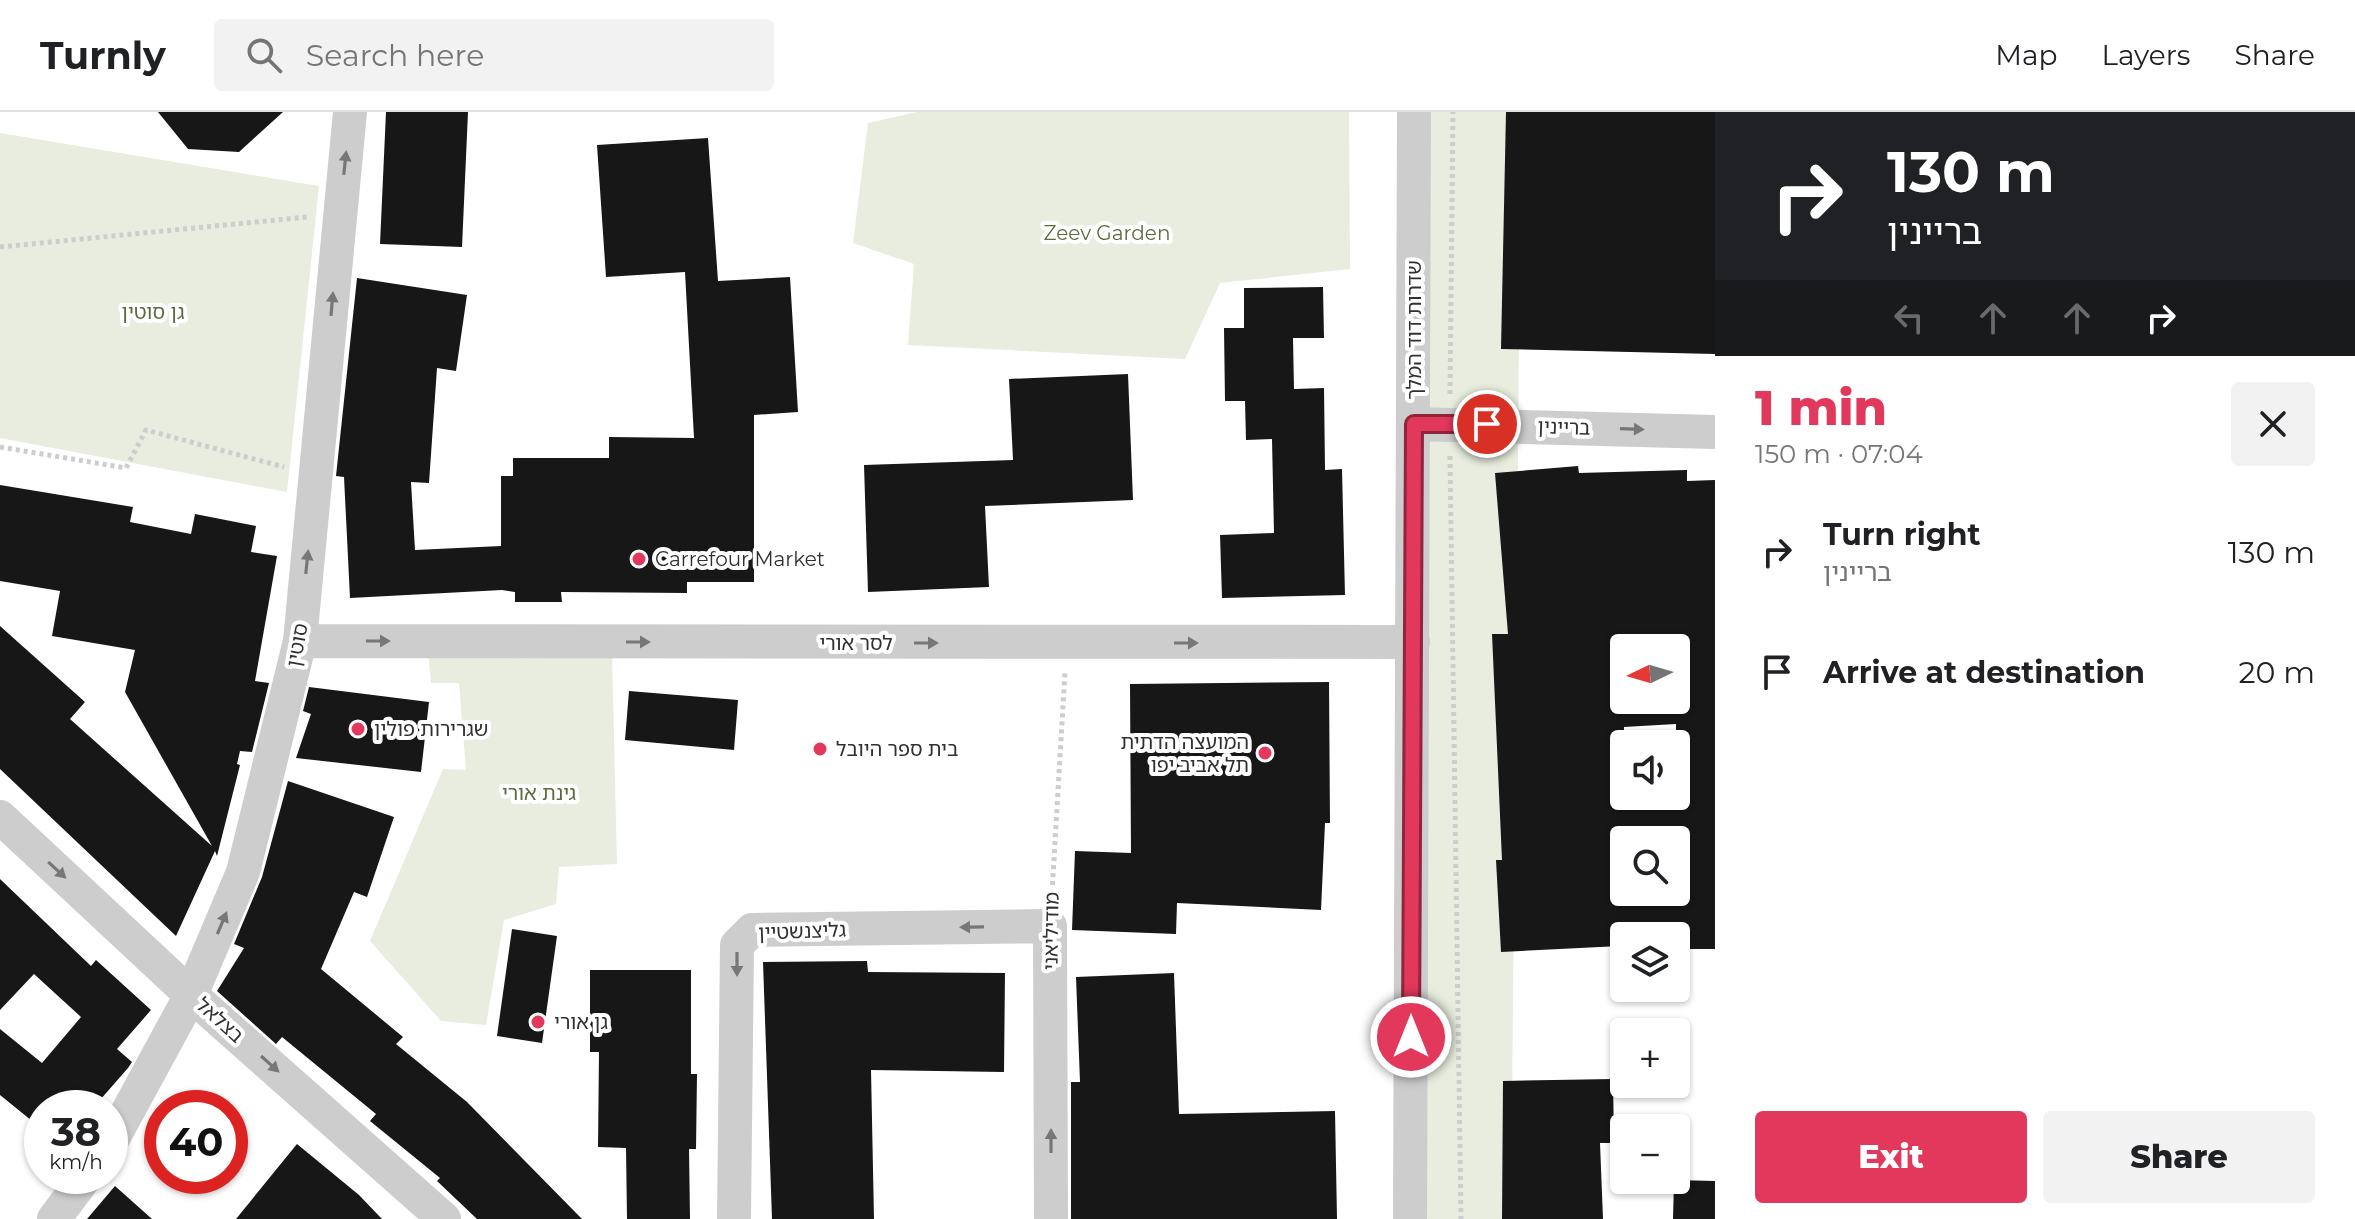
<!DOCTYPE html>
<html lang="en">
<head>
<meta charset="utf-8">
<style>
	:root { --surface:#fff; --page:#f2f2f2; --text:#202124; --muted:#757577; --line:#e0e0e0; --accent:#e1385c }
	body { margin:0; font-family:Montserrat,"Noto Sans Hebrew",sans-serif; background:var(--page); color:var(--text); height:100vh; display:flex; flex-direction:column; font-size:30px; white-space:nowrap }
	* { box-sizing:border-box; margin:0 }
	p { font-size:26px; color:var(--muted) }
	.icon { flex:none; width:44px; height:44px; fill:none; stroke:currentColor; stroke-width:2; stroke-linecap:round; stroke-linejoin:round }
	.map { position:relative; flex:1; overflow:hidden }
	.details { display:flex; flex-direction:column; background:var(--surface); width:640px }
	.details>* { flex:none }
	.hud { background:#202124; color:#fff; overflow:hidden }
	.needle { width:52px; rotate:265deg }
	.controls { position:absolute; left:1610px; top:522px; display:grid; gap:16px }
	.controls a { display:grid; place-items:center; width:80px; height:80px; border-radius:8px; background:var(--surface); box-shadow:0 2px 6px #0004; font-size:40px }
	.speed { position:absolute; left:24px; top:978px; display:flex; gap:16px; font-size:40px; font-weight:700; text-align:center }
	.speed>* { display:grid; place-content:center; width:104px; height:104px; border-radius:50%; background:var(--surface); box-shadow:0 2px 6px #0004; line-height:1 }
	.speed small { font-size:20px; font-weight:400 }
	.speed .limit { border:12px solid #d22; background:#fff; color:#111 }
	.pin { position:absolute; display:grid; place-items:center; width:68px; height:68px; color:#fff; margin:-34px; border:4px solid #fff; border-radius:50%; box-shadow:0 2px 8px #0007 }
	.me { position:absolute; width:88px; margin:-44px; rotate:0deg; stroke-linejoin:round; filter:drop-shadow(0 0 6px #0008) }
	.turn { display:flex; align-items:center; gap:28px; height:168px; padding:0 40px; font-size:36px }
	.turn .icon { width:104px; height:104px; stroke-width:2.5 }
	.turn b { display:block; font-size:56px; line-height:68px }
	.lanes { display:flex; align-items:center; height:76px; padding:0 40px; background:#0003; justify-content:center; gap:40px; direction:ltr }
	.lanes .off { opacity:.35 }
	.round { display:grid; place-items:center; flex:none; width:84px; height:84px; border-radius:8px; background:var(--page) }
	.head { display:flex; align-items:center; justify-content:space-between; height:136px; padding:0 40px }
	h1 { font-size:48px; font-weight:800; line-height:60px; color:var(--accent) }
	.cta { display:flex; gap:16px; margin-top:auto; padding:16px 40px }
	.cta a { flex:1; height:92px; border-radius:8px; background:var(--accent); color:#fff; font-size:32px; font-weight:800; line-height:92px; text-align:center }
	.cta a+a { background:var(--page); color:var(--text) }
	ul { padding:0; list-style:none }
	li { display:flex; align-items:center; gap:24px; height:120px; padding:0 40px }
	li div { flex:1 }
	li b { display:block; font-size:30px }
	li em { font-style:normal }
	header { display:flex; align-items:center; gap:48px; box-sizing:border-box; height:112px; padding:0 40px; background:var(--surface); border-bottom:2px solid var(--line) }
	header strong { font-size:38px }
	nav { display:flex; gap:44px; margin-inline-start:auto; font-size:28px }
	.search { width:560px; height:72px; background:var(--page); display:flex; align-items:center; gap:20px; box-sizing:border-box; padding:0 28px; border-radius:8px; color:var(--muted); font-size:30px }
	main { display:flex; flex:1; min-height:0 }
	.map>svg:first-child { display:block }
	.green { fill:#e8eddf }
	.building { fill:#171717; fill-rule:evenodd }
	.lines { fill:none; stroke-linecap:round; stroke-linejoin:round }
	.path { stroke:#cdcdcd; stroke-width:5; stroke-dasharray:4 4; stroke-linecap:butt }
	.minor { stroke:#cdcdcd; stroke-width:34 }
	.oneway { fill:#777 }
	.route-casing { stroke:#92243c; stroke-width:20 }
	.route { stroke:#e1385c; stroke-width:14 }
	.poi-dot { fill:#e1385c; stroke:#fff; stroke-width:3 }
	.labels { text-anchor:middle; stroke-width:8; stroke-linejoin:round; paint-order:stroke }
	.park-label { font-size:20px; fill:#5a6c3e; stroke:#fff }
	.street-label { font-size:20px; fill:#303030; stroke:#fff }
	.poi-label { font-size:20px; fill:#303030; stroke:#fff; text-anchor:start }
</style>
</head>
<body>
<header>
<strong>Turnly</strong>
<div class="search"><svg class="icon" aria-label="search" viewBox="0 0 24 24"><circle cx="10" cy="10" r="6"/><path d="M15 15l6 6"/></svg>Search here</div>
<nav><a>Map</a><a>Layers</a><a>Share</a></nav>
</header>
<main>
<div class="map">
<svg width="1715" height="1107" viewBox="0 0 1715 1107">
	<rect width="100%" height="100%" fill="#fff"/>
	<path class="green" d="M 917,0 L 1349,0 L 1350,157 L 1220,171 L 1185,247 L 908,233 L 914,152 L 853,131 L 868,11 Z
		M 1415,0 L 1521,0 L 1511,1107 L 1423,1107 Z
		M 0,21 L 319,74 L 287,380 L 0,326 Z
		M 428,538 L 612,540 L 617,752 L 559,755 L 556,792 L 504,808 L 486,913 L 441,909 L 370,829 L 443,657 L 466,658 L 459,571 L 431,571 Z"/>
	<path class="building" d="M 158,0 L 283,0 L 239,40 L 188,37 Z
		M 386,0 L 468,0 L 462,135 L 380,132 Z
		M 1506,0 L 1715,0 L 1715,242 L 1501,237 Z
		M 708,26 L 718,169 L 790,165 L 798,300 L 754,303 L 754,470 L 687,470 L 687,481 L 561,480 L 562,490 L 515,490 L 515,480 L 502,478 L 350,486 L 344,365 L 336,364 L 357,166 L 467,183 L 456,259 L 437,256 L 429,371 L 411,370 L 415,438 L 501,434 L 501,364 L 513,364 L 513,346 L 609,346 L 609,325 L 694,326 L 685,160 L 606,165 L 597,33 Z
		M 1323,175 L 1324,226 L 1293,226 L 1294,277 L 1324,276 L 1325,358 L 1342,357 L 1345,483 L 1222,486 L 1220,423 L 1274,421 L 1272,327 L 1246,328 L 1245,289 L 1225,289 L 1224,216 L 1244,216 L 1244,176 Z
		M 1128,262 L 1133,388 L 985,394 L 989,475 L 868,480 L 864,353 L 1013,348 L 1009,267 Z
		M 1578,354 L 1579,361 L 1687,358 L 1687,369 L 1715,368 L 1715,837 L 1676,837 L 1676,824 L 1620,824 L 1620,834 L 1501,840 L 1496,748 L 1502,748 L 1492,522 L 1508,522 L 1495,361 ZM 1624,536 L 1676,536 L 1676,588 L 1624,588 ZM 1676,612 L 1676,684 L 1624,684 L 1624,615 ZM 1676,726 L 1676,780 L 1618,780 L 1616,732 Z
		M 0,373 L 133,395 L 130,410 L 191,422 L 195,402 L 256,414 L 251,440 L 277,444 L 255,569 L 269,571 L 252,640 L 240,639 L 237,652 L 240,653 L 217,744 L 215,739 L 176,824 L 0,657 L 0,514 L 85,590 L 70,607 L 212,734 L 125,580 L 135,538 L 52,524 L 60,479 L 0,469 Z
		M 1329,570 L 1330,711 L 1325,711 L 1321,798 L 1177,791 L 1176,822 L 1072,818 L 1075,739 L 1131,741 L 1130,572 Z
		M 309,575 L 429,590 L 421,660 L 296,646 L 311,602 L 303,599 Z
		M 629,579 L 738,588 L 734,638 L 625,628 Z
		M 288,669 L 394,705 L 367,785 L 354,780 L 321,857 L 403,925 L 396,932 L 467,990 L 582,1107 L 477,1107 L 437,1069 L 440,1066 L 370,1009 L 376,1002 L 282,925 L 276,932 L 217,879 L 244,836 L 234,832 L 262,765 Z
		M 0,767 L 91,854 L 96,848 L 151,898 L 117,937 L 132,950 L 128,956 L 93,996 L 42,996 L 42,1017 L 0,983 L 0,917 L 42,951 L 81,905 L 34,862 L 0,898 Z
		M 512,817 L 557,824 L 542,931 L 497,924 Z
		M 867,849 L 868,860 L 1005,861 L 1004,960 L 871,958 L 874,1107 L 772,1107 L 763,850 Z
		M 590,858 L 691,858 L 691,962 L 697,962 L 696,1037 L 689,1037 L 690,1107 L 627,1107 L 626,1036 L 598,1035 L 599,940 L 590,940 Z
		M 1174,861 L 1179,1002 L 1335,999 L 1337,1107 L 1071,1107 L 1071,970 L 1080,970 L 1076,865 Z
		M 1613,967 L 1614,1031 L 1600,1031 L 1603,1107 L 1502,1107 L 1503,969 Z
		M 297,1032 L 359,1083 L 382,1107 L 236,1107 Z
		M 1674,1068 L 1715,1069 L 1715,1107 L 1673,1107 Z
		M 115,1074 L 152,1107 L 87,1107 Z"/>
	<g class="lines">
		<path class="path" d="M 0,135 L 307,105
			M 1450,282 L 1453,0
			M 0,335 L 126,356 L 146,318 L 284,355
			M 1450,344 L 1461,1107
			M 1052,781 L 1065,560"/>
		<path class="minor" d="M 1414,312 L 1715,320
			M 300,529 L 1413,530
			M 0,705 L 191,883 L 444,1107
			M 110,1032 L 191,883 L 243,760 L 300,529 L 350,0
			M 54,1107 L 86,1064
			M 734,1107 L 737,833 L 752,818 L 1050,814 L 1051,1107
			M 1410,1107 L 1414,0"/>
	</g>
	<defs><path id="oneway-solid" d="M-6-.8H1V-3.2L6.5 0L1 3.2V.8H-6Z" transform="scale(2)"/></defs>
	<g class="oneway">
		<use href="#oneway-solid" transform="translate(345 51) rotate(-84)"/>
		<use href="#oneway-solid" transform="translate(332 192) rotate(-85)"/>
		<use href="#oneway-solid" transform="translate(1632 317) rotate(2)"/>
		<use href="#oneway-solid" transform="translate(307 450) rotate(-84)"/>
		<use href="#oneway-solid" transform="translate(378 529)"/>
		<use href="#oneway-solid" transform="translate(638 530)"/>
		<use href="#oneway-solid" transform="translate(926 531)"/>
		<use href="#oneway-solid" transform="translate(1186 531)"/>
		<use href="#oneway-solid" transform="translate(57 758) rotate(43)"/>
		<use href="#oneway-solid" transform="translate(222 811) rotate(-67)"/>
		<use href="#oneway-solid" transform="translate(972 815) rotate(179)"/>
		<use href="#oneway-solid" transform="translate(737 852) rotate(90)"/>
		<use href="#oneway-solid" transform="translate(270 952) rotate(42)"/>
		<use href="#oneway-solid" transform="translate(1051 1029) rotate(-90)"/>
	</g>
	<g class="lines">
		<defs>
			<path id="route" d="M 1411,925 L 1414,312 L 1487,312"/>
		</defs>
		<use href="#route" class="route-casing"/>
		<use href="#route" class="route"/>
	</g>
	<g class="poi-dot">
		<circle cx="639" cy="447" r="8"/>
		<circle cx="358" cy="617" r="8"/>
		<circle cx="820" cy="637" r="8"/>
		<circle cx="1265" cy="641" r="8"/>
		<circle cx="538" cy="910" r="8"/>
	</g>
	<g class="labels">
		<g class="park-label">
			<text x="1107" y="128">Zeev Garden</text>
			<text x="153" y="207">גן סוטין</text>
			<text x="539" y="688">גינת אורי</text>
		</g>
		<g class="street-label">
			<text transform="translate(1414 218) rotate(-90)" y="7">שדרות דוד המלך</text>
			<text transform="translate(1564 315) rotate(2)" y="7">בריינין</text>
			<text x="856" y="538">לסר אורי</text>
			<text transform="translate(297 533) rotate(-80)" y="7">סוטין</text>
			<text transform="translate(802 819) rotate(-2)" y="7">גליצנשטיין</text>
			<text transform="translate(1051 819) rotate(-89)" y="7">מודיליאני</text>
			<text transform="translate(220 908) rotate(42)" y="7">בצלאל</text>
		</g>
		<g class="poi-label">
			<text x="655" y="454">Carrefour Market</text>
			<text x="374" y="624">שגרירות פולין</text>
			<text x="1249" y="637" text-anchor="end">המועצה הדתית<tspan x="1249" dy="23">תל אביב יפו</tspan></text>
			<text x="836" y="644">בית ספר היובל</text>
			<text x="554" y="917">גן אורי</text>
		</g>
	</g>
</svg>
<div class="controls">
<a><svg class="needle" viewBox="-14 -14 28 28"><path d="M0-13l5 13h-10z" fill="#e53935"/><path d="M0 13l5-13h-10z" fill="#757577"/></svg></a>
<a><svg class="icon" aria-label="sound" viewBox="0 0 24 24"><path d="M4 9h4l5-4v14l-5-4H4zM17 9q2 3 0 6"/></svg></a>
<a><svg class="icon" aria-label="search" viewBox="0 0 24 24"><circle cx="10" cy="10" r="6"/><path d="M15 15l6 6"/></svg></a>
<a><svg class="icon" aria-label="layers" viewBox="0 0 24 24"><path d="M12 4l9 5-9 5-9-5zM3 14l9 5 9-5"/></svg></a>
<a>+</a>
<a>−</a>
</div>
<div class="speed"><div>38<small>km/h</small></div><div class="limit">40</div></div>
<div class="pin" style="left:1487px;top:312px;background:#d93025"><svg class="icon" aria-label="arrive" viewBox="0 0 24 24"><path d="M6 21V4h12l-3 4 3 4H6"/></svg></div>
<svg class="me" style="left:1411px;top:925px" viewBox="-20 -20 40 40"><circle r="17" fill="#e1385c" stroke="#fff" stroke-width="3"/><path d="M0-11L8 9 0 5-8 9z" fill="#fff"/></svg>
</div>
<section class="details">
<div class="hud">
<div class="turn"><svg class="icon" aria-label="right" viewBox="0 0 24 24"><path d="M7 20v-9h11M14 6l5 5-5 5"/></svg><div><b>130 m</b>בריינין</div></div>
<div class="lanes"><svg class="icon off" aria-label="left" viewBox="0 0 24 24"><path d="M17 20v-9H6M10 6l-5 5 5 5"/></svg><svg class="icon off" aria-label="ahead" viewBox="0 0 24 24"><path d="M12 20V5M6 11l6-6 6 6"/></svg><svg class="icon off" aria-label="ahead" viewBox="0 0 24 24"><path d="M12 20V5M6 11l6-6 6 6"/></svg><svg class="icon" aria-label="right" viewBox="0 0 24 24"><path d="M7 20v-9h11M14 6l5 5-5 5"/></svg></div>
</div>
<div class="head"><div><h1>1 min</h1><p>150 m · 07:04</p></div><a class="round"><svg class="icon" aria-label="close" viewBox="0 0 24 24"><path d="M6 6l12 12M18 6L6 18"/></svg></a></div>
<ul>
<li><svg class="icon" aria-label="right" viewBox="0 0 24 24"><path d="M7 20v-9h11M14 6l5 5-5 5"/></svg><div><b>Turn right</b><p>בריינין</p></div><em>130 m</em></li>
<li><svg class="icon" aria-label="arrive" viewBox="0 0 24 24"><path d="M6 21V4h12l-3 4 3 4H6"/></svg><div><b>Arrive at destination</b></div><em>20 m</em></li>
</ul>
<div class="cta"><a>Exit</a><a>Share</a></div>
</section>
</main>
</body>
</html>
